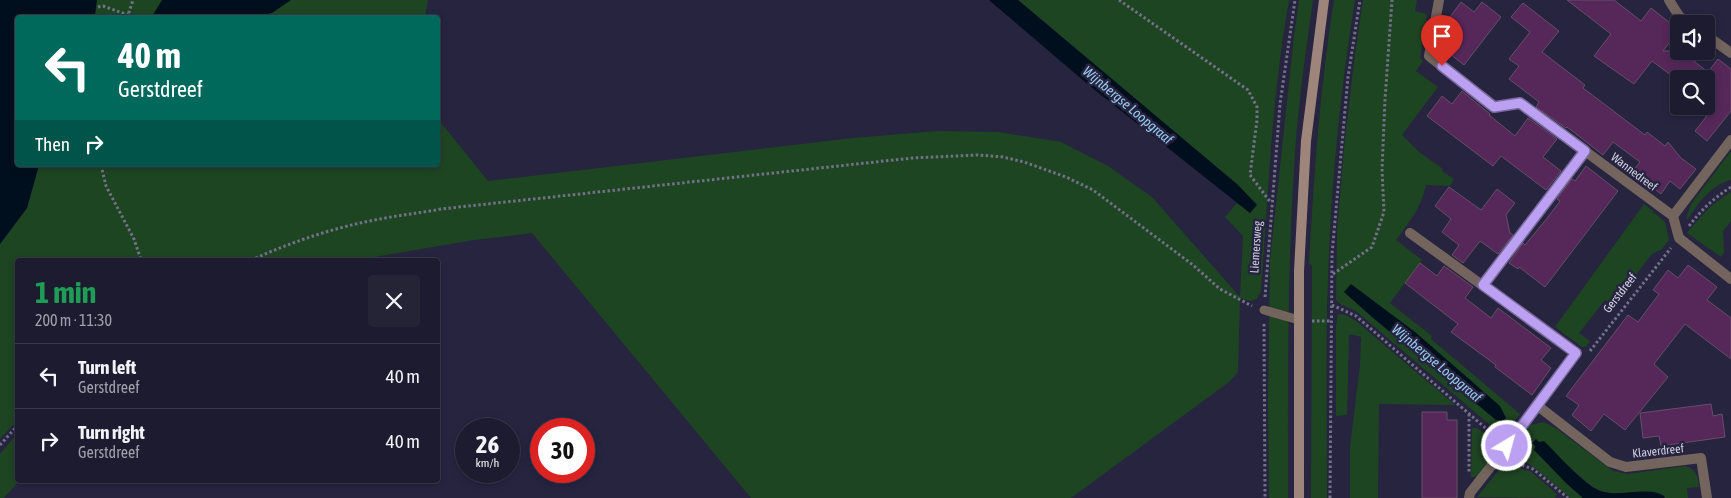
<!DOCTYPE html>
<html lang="en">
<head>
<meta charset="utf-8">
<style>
	:root { --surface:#1c1b2f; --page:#252437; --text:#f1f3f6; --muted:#a0a1aa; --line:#3a394b }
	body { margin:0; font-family:"Asap Condensed",sans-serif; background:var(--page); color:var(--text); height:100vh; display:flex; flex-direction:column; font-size:19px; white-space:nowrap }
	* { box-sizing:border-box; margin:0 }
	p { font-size:16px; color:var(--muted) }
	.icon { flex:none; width:28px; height:28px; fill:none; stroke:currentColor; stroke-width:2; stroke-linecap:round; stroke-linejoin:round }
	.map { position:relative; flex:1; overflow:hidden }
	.side { position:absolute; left:15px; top:258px; width:425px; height:225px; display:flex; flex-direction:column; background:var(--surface); border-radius:5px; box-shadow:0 2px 8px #0003,0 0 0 1px var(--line) }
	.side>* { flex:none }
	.hud { position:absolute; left:15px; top:15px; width:425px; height:152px; border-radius:5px; box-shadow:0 2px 8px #0003,0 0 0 1px var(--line); background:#00695c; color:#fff; overflow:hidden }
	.fabs { position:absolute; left:1670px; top:15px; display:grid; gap:10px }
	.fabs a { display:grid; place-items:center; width:45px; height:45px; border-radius:5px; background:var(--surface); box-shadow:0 2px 8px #0003,0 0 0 1px var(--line); font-size:25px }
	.speed { position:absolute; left:455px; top:418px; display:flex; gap:10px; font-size:25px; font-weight:700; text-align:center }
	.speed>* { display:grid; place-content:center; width:65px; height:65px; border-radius:50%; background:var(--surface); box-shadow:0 2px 8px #0003,0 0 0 1px var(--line); line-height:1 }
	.speed small { font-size:12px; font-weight:400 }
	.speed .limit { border:8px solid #d22; background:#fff; color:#111 }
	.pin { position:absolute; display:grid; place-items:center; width:42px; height:42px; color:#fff; margin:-51px -21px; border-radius:50% 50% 50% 0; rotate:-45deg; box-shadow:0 0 5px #0007 }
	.pin .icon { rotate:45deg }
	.me { position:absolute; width:55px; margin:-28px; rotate:37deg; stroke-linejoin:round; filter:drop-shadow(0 0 4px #0008) }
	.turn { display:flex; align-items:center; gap:18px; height:105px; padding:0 20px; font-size:22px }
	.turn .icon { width:65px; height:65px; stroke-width:2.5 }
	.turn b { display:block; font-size:35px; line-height:42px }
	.then { display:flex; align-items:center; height:48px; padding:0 20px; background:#0003; gap:10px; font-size:19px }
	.round { display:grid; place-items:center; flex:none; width:52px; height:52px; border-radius:5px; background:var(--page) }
	.overview { display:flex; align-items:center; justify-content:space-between; height:85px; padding:0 20px }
	h1 { font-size:30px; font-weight:700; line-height:38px; color:#1e9e55 }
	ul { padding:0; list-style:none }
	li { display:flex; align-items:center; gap:15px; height:65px; padding:0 20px; border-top:1px solid var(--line) }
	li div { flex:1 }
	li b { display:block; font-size:19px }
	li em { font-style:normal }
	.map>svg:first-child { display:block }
	.green { fill:#1e4522 }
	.water { fill:#000f1d }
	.building { fill:#562759; stroke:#664e67 }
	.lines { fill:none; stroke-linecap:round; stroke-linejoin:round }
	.path { stroke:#727188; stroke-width:3; stroke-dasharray:2.5 2.5; stroke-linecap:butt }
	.lane { stroke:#73645d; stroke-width:9 }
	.street { stroke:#73645d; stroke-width:10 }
	.secondary { stroke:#9d857b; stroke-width:10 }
	.route-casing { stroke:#7a689d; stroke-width:12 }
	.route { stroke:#bca0f2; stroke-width:9 }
	.labels { text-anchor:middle; stroke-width:5; stroke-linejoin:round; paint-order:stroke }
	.street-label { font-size:12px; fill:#d0d0e2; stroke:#26243f }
	.water-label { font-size:14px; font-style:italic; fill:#97caf1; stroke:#26243f }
</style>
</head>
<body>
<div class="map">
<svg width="1731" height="498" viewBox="0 0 1731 498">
	<rect width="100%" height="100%" fill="#26243f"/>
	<path class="green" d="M 91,0 L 428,0 L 425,17 L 89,18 L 95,9 L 96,5 Z
		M 1018,0 L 1289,0 C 1272,96 1268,194 1261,291 C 1257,303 1250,302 1240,298 L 1238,372 L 1229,382 L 1071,498 L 751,498 L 532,233 L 474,240 L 357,260 L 18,260 L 17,421 L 0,439 L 0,244 L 27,208 L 39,165 L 438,165 L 438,119 L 488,181 L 853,138 L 937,131 L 998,132 L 1061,142 L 1108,166 L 1152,197 L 1240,297 L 1243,236 L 1225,217 L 1237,203 L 1250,213 L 1256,204 L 1238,185 Z
		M 1299,0 L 1313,0 C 1305,56 1297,112 1294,169 C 1287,278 1288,389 1288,498 L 1269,498 L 1268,401 L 1270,261 L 1294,36 Z
		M 1334,0 L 1355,0 C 1340,92 1331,185 1328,278 C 1325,352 1327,425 1327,498 L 1311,498 L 1312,266 L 1309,263 C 1314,175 1320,87 1334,0 Z
		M 1363,0 L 1417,0 L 1415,11 L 1427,14 L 1420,58 L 1423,61 L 1416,71 L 1438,87 L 1402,135 L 1419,152 L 1443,169 L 1442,171 L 1454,179 L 1450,186 L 1426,185 C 1421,208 1410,221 1396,240 L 1422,260 L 1390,303 L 1432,336 L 1431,339 L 1520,414 L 1503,436 L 1356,311 L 1342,305 L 1336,300 L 1337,230 L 1345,138 L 1355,54 Z
		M 1731,151 L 1731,180 C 1711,185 1698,203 1688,219 L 1686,219 L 1691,204 Z
		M 1731,192 L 1731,221 L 1723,231 L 1724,252 L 1721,257 L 1687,233 C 1700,217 1713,202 1731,192 Z
		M 1644,204 L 1665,222 L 1669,240 L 1662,249 L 1652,254 L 1612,305 L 1605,300 L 1579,333 L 1590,341 L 1586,347 L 1582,347 L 1555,327 Z
		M 1338,314 L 1346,315 L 1356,321 L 1455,405 L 1379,404 L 1378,498 L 1350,498 L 1350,447 L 1360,365 L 1361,337 L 1354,335 L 1349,335 L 1347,415 L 1336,416 L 1336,326 Z
		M 1544,422 L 1557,429 L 1613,471 L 1628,474 L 1685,466 C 1696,469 1698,476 1699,487 L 1687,488 L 1688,498 L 1665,498 L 1664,495 C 1648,495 1612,496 1599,490 C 1584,484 1556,453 1544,442 L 1535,446 L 1566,483 L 1583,498 L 1571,498 L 1532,466 L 1513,454 L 1512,450 L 1530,425 Z
		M 1472,428 L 1477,428 L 1501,446 L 1478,477 L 1471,477 Z
		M 17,434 L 18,480 L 20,480 L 4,498 L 0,498 L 0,454 Z
		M 1509,458 L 1522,469 L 1530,471 L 1557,494 L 1555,498 L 1477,497 Z"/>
	<path class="water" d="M 0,0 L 97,0 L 95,15 L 97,17 L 18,18 L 18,165 L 39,165 L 27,208 L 0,244 Z
		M 162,0 L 291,0 L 272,13 L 251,17 L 154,17 L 154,13 Z
		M 989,0 L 1018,0 L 1238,185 L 1257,205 L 1250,213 L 1091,87 Z
		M 1351,284 L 1415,332 L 1500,406 L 1506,418 L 1503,421 L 1496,420 L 1372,317 L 1344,292 Z
		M 1536,439 L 1539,442 L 1544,441 C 1557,454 1584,484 1598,490 C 1601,492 1607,492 1610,493 C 1624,495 1657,486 1665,498 L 1583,498 L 1566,483 L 1534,450 L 1535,446 L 1532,443 Z"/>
	<path class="building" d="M 1567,0 L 1614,0 L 1641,21 L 1651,8 L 1679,30 L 1663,51 L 1681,51 L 1708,72 L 1718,59 L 1731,69 L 1731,111 L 1707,141 L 1695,131 L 1706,117 L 1706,79 L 1679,79 L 1679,81 L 1652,61 L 1634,84 L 1594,56 L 1611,34 Z
		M 1461,2 L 1474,12 L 1482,2 L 1501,17 L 1464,65 L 1445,50 L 1452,40 L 1440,31 Z
		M 1523,3 L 1559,31 L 1542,52 L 1585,85 L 1583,88 L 1645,135 L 1647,132 L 1665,146 L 1668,142 L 1681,158 L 1696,169 L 1680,189 L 1670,181 L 1661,194 L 1632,172 L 1640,162 L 1613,142 L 1603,155 L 1567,127 L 1566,128 L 1536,107 L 1539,102 L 1509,79 L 1519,66 L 1509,59 L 1530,32 L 1511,17 Z
		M 1462,91 L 1490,114 L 1489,115 L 1515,136 L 1528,118 L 1557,139 L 1543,157 L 1561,171 L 1546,190 L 1501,156 L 1493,166 L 1427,116 L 1442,96 L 1452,104 Z
		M 1586,166 L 1618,191 L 1545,287 L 1519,267 L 1518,269 L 1509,263 L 1523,243 L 1525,245 L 1548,217 L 1560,201 L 1557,199 L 1572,179 L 1575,181 Z
		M 1449,187 L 1481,210 L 1497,189 L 1515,203 L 1506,215 L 1510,233 L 1513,235 L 1498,254 L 1480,241 L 1463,263 L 1452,255 L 1459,245 L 1442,232 L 1451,219 L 1435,206 Z
		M 1420,263 L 1437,276 L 1444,266 L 1473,287 L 1465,298 L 1491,318 L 1498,308 L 1551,348 L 1541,360 L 1551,368 L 1532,395 L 1495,367 L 1496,365 L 1451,332 L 1458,324 L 1405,283 Z
		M 1688,265 L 1717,287 L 1707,300 L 1731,318 L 1731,359 L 1685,324 L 1654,364 L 1668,377 L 1625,430 L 1604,414 L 1591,431 L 1572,415 L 1579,405 L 1566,396 L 1628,315 L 1638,322 L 1659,294 L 1653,290 L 1668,270 L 1678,278 Z
		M 1711,404 L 1713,416 L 1722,414 L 1725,437 L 1661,446 L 1659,436 L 1643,438 L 1640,413 Z
		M 1422,412 L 1447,412 L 1447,420 L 1457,420 L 1457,498 L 1422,498 Z"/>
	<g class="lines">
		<path class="path" d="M 1119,0 L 1248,90 L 1257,107 L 1257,120 L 1250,175 L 1271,203
			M 98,7 L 103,6 L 128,15
			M 127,18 L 133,0
			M 101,165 L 106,186 L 134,239 L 141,260
			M 1689,226 C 1701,210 1714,198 1731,187
			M 251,260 C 292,242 335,227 380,219 C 400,215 420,213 441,209 L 912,158 L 978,155 L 1003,157 L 1024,162 L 1066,177 L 1093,190 L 1193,265 L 1220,289 L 1252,306
			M 1333,274 L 1372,247 L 1384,212 L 1382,169 L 1385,100 L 1392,0
			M 1265,297 L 1280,104 L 1295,0
			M 1332,305 L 1356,316 L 1497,438
			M 1312,321 L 1331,321
			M 1264,324 L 1265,498
			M 1590,351 L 1671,248
			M 1469,414 L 1469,472
			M 0,445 L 18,425
			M 1514,459 L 1524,466 L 1533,469 L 1568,498
			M 1330,498 L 1332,254 L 1348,77 L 1360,0"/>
		<path class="lane" d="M 1264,310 L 1299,320"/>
		<path class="street" d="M 1439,0 L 1429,56 L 1494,107 L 1520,103 L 1673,216 L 1679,238 L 1731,279
			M 1669,0 L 1679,16 L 1690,24
			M 1706,35 L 1731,53
			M 1673,216 L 1731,140
			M 1410,233 L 1576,353 L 1507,446 L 1470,493 L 1469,498
			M 1483,285 L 1585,151
			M 1538,406 L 1610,462 L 1626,467 L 1701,458 L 1707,498"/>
		<path class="secondary" d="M 1299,498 L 1299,271 L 1306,141 L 1324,0"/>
	</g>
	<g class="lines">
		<defs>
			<path id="route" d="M 1442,66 L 1494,107 L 1520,103 L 1585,151 L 1483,285 L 1576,353 L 1507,446"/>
		</defs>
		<use href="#route" class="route-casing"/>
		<use href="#route" class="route"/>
	</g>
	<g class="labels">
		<g class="street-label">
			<text transform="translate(1634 172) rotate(37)" y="4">Wannedreef</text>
			<text transform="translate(1256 247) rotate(-86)" y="4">Liemersweg</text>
			<text transform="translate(1620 293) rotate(-52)" y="4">Gerstdreef</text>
			<text transform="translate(1658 451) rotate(-6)" y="4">Klaverdreef</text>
		</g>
		<g class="water-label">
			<text transform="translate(1128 105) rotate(40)" y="5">Wijnbergse Loopgraaf</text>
			<text transform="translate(1437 363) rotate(40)" y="5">Wijnbergse Loopgraaf</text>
		</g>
	</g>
</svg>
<div class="fabs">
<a><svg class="icon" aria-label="sound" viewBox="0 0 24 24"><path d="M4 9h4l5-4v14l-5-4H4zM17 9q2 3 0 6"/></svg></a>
<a><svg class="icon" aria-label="search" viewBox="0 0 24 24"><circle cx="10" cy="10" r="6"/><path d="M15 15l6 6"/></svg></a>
</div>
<div class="speed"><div>26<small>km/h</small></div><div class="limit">30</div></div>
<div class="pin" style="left:1442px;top:66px;background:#d93025"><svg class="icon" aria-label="arrive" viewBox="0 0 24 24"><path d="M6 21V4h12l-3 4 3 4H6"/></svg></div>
<svg class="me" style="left:1507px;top:446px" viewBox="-20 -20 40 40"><circle r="17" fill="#bca0f2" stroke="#fff" stroke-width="3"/><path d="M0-11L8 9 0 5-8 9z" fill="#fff"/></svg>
<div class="hud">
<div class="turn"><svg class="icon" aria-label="left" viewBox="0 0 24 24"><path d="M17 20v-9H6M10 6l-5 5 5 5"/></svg><div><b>40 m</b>Gerstdreef</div></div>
<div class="then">Then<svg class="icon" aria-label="right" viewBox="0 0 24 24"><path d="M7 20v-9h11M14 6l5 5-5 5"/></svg></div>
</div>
<section class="side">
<div class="overview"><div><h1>1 min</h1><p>200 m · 11:30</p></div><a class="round"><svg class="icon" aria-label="close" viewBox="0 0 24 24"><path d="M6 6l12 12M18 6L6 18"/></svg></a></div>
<ul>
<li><svg class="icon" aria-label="left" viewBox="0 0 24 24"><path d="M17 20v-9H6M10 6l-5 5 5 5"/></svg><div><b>Turn left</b><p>Gerstdreef</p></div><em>40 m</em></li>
<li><svg class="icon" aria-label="right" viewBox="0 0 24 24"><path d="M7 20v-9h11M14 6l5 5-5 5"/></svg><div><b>Turn right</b><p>Gerstdreef</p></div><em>40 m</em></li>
</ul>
</section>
</div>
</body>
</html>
